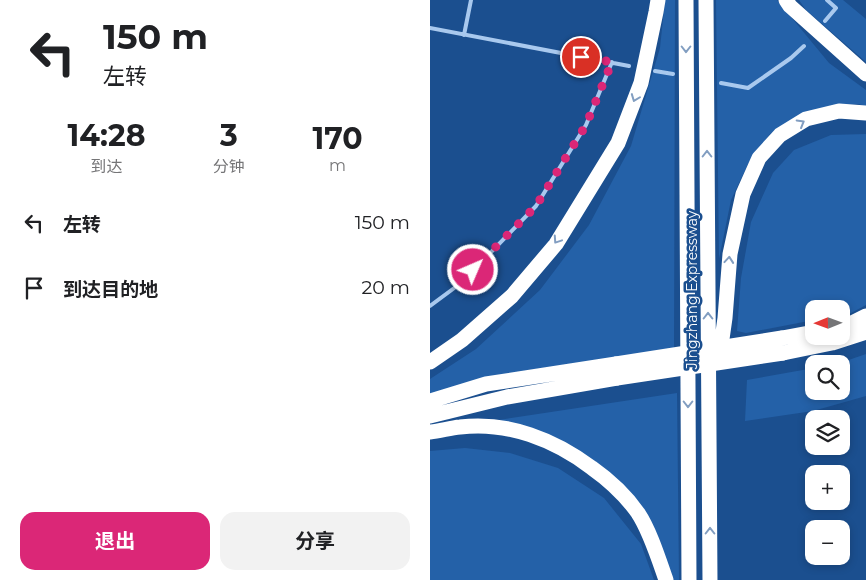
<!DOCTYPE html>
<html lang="zh">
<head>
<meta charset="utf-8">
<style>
	:root { --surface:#fff; --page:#f2f2f2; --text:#202124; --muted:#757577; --accent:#db2777 }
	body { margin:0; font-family:Montserrat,"Noto Sans SC",sans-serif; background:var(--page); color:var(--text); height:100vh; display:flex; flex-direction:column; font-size:19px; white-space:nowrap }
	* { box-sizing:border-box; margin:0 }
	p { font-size:16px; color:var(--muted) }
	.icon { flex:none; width:28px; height:28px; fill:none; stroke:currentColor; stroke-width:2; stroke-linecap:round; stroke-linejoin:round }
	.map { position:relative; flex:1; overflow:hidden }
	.details { display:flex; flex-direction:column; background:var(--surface); width:430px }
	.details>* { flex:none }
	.top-card { background:#fff; color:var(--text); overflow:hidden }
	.needle { width:32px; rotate:269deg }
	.buttons { position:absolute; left:375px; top:300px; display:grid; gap:10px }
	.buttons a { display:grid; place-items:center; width:45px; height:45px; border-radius:10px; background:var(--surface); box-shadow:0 2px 8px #0003; font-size:25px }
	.pin { position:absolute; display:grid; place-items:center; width:42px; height:42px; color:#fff; margin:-21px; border:2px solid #fff; border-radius:50%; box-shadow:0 1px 5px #0007 }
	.me { position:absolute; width:55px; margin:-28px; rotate:45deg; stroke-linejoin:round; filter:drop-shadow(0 0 4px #0008) }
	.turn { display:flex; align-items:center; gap:18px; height:105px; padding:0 20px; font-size:22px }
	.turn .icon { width:65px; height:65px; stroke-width:2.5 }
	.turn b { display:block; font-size:35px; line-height:42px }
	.eta { display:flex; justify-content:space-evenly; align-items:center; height:85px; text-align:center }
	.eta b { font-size:30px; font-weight:700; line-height:35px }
	.primary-button { display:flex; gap:10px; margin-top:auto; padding:10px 20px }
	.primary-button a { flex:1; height:58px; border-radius:15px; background:var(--accent); color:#fff; font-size:20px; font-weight:700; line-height:58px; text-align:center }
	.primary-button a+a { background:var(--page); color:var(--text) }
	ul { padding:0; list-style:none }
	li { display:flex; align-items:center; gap:15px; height:65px; padding:0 20px }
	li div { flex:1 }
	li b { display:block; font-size:19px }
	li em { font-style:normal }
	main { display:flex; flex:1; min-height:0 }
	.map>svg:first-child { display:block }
	.green { fill:#2461a8 }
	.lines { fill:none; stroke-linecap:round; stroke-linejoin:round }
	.service { stroke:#a9c9ee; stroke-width:4 }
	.motorway { stroke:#fff; stroke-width:15 }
	.motorway-bridge { stroke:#fff; stroke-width:15 }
	.oneway { stroke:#829ec1 }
	.route { stroke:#db2777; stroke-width:9; stroke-dasharray:0 16.2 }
	.labels { text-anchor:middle; stroke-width:5; stroke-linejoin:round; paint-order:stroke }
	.street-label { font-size:14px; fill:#fff; stroke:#1b4f8f }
</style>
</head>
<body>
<main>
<section class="details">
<div class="top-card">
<div class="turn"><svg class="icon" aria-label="left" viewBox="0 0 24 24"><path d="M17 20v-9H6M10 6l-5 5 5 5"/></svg><div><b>150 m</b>左转</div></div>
</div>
<div class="eta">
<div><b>14:28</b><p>到达</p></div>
<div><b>3</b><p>分钟</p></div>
<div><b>170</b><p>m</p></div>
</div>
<ul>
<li><svg class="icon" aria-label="left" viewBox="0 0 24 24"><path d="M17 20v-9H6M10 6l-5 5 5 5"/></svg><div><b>左转</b></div><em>150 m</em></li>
<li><svg class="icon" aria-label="arrive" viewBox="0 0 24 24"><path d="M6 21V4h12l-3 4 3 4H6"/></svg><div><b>到达目的地</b></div><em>20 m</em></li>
</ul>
<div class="primary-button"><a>退出</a><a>分享</a></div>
</section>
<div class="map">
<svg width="436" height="580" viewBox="0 0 436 580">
	<rect width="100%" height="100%" fill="#1b4f8f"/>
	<path class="green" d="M 235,0 L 245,0 L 244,348 L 62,376 L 0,395 L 0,379 L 46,349 L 110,290 L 159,225 L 201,146 L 230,48 Z
		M 286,0 L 347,0 L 399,63 L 436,90 L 436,106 L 428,104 L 400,106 L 370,117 L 340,134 L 318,164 L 301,200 L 289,259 Z
		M 369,0 L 413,0 L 436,19 L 436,62 L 376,10 Z
		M 436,134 L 436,305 L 421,313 L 411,315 L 411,309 L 384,309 L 384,320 L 316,333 L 307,331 L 311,278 L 321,222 L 343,173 L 364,150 L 401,135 Z
		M 436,354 L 436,396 L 383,411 L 315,421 L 317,380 L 384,368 L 384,391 L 411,391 L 411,364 L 407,364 Z
		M 247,393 L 249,580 L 242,580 L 224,532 L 155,456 L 49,423 Z
		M 35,448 L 80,453 L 128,468 L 174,498 L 211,544 L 224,580 L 0,580 L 0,451 Z"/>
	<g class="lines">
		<path class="service" d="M 395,21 L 406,8 L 397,0
			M 0,28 L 199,66
			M 34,35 L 41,0
			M 225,71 L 243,74
			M 291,83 L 318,88 L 361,58 L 374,46
			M 0,306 L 31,283 L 106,206 L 156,125 L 182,62"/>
		<path class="motorway" d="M 256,0 L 259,580
			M 276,0 L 280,580
			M 356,0 L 360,6 L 436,74
			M 411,326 L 422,323 L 436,316
			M 352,338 L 384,332
			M 353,353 L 402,343 L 436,332
			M 289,360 L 295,318 L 300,254 L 313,194 L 329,158 L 350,135 L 376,119 L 409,111 L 436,113
			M 0,362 L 32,340 L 82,296 L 126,244 L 188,143 L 211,83 L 226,12 L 228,0
			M 0,401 L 56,384 L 186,364
			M 0,416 L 77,397 L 187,378
			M 0,432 C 10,431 20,428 30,427 C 78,421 125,440 162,468 C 179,480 196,496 208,513 C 220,531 229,560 236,580"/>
		<path class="motorway-bridge" d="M 186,364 L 352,338
			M 187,378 L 353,353"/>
	</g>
	<defs><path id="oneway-chevron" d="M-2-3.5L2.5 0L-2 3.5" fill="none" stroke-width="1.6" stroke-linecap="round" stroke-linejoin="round" transform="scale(1.25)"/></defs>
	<g class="oneway">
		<use href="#oneway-chevron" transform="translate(256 49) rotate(90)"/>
		<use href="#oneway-chevron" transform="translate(205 98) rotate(111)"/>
		<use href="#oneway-chevron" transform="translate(371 123) rotate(-30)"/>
		<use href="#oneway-chevron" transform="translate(277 154) rotate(-90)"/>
		<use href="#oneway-chevron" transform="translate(127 240) rotate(124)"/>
		<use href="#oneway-chevron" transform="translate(299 260) rotate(-85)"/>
		<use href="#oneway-chevron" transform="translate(278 316) rotate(-90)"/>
		<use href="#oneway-chevron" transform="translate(258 404) rotate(90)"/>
		<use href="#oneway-chevron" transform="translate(280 531) rotate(-90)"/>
	</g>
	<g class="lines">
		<path class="route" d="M 43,270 L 106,206 L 156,125 L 182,62 L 151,57"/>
	</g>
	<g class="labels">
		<g class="street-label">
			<text transform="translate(262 290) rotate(-90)" y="5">Jingzhang Expressway</text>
		</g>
	</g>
</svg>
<div class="buttons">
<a><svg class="needle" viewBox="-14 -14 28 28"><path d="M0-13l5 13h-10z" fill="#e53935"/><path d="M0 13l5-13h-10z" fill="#757577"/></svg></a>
<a><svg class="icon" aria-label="search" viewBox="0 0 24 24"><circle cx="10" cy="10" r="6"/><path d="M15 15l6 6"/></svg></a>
<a><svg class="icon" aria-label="layers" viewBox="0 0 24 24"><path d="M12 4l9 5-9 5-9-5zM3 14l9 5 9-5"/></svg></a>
<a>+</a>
<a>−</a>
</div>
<div class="pin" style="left:151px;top:57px;background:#d93025"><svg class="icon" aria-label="arrive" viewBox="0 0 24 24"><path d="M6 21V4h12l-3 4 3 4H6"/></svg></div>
<svg class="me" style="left:43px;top:270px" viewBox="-20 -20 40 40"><circle r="17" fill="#db2777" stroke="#fff" stroke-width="3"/><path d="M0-11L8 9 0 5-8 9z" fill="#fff"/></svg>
</div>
</main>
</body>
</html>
